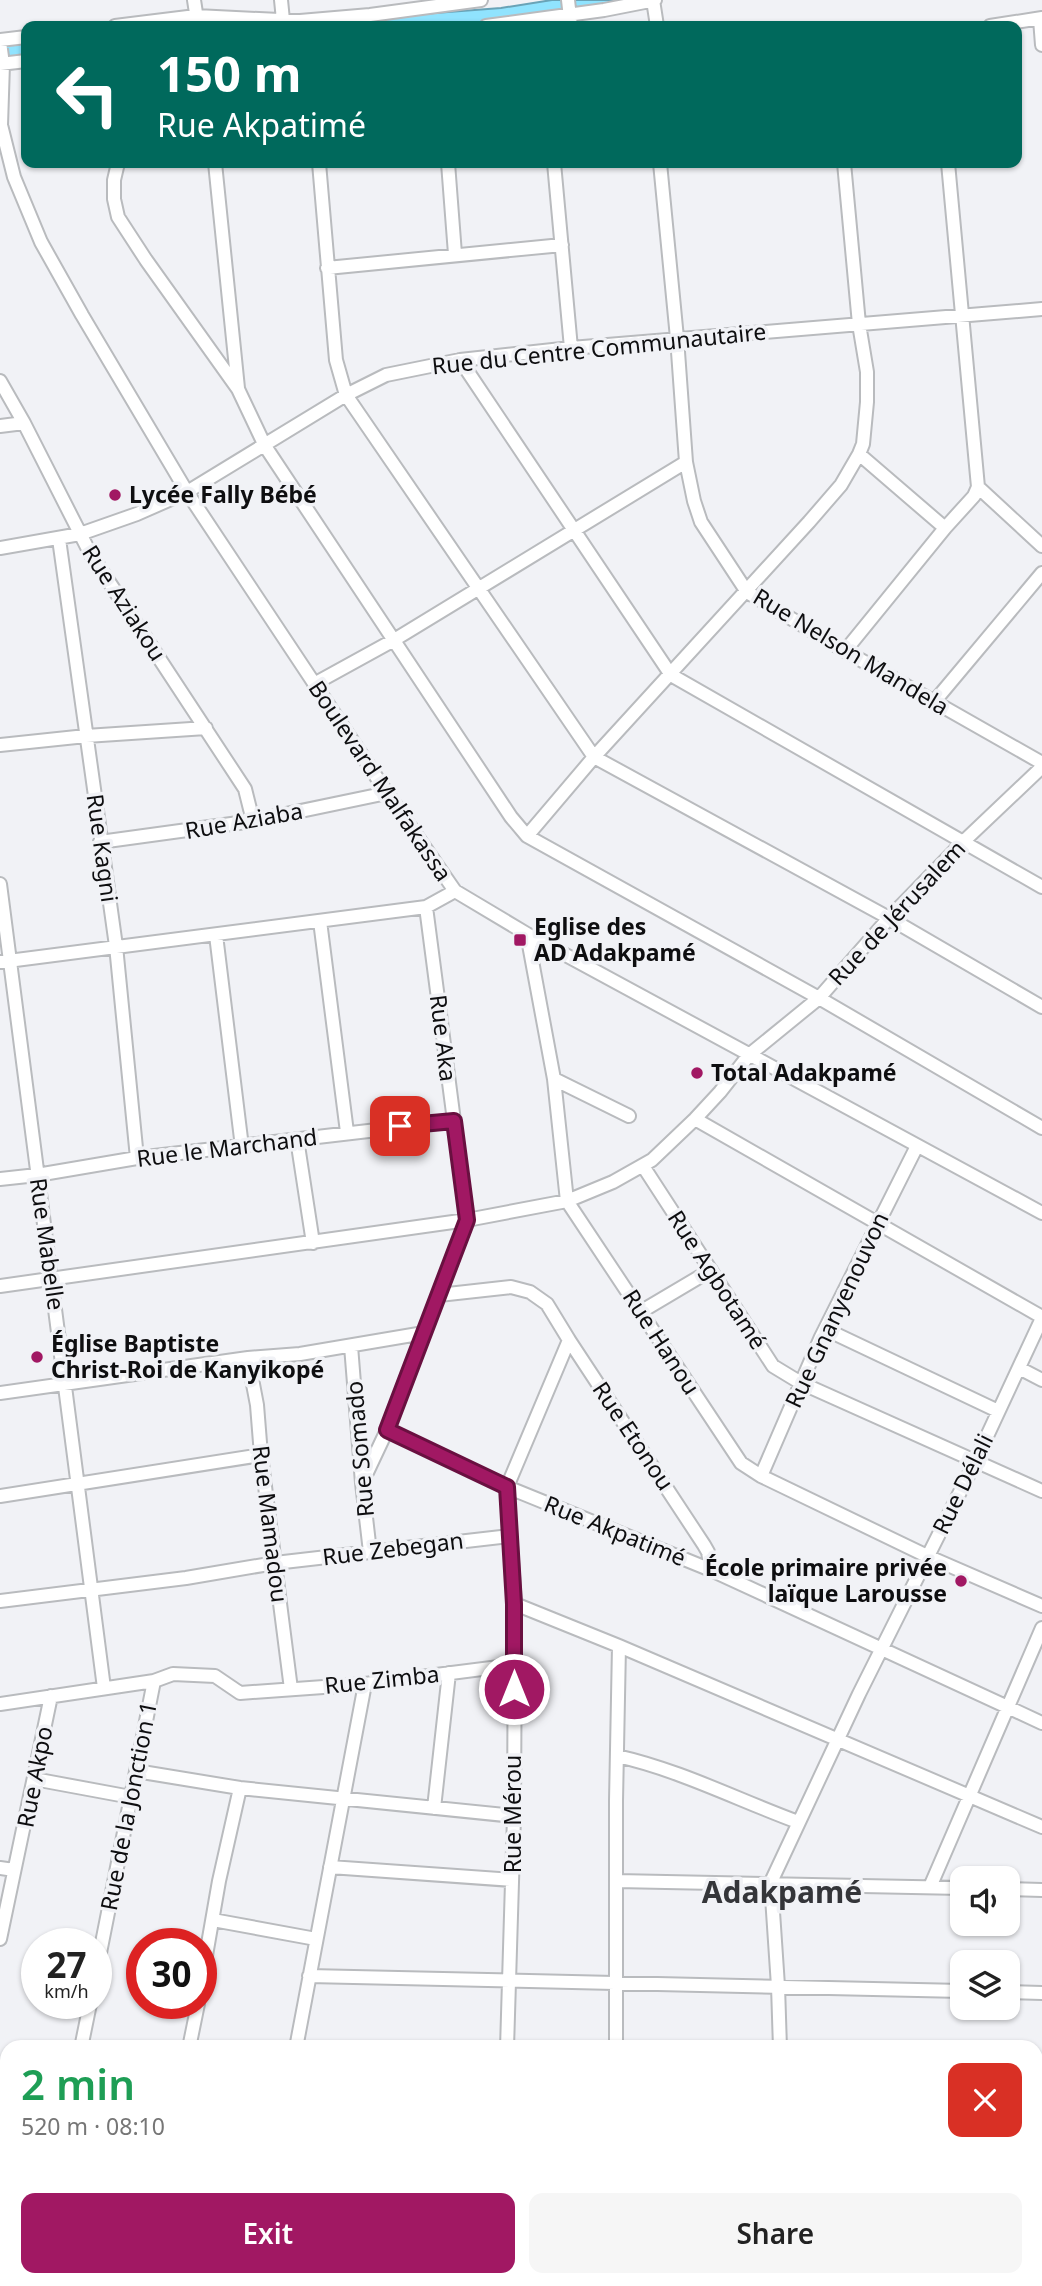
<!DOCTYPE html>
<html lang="en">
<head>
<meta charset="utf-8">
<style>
	:root { --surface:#fff; --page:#f6f6f6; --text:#222; --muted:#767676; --accent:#a11863 }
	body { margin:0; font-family:"Noto Sans",sans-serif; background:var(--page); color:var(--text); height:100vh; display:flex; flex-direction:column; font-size:26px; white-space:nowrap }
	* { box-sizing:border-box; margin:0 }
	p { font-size:23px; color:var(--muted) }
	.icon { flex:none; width:38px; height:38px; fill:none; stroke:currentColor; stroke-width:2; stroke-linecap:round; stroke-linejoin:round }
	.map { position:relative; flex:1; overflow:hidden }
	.panel { position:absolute; left:0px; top:2040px; width:1043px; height:247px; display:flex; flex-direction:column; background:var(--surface); border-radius:21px 21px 0 0; box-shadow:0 2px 5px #0004 }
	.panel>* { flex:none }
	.top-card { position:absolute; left:21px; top:21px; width:1001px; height:147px; border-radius:14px; box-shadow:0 2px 5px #0004; background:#00695c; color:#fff; overflow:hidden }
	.buttons { position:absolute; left:950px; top:1866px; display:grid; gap:14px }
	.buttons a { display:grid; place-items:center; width:70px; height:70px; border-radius:14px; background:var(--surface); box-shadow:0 2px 5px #0004; font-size:35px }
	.speed { position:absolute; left:21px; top:1928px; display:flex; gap:14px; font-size:35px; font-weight:700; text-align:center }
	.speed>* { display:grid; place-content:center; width:91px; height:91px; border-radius:50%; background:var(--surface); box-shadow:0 2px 5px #0004; line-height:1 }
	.speed small { font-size:18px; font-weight:400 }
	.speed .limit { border:10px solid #d22; background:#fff; color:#111 }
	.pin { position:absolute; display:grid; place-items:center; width:60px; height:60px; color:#fff; margin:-30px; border-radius:14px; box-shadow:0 4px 10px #0006 }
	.me { position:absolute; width:77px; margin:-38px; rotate:0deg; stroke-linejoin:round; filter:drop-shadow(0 0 5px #0008) }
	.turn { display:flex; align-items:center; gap:24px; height:147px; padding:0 21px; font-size:32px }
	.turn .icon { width:91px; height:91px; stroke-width:2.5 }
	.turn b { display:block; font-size:49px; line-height:60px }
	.round { display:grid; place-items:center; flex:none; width:74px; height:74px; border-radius:14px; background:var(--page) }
	.headline { display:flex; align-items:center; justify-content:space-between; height:119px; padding:0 21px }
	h1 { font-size:42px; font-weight:600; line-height:52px; color:#1e9e55 }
	.cta { display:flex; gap:14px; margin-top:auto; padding:14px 21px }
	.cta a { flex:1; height:80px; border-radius:14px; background:var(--accent); color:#fff; font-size:28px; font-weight:600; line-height:80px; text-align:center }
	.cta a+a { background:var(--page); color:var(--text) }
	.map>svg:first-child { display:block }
	.water { fill:#90e3fe; stroke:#69a3b7; stroke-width:2 }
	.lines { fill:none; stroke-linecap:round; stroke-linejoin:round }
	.minor-casing { stroke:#b9bbbe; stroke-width:16 }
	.minor { stroke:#fff; stroke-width:12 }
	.route-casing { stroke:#691040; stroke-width:18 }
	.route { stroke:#a11863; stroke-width:12 }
	.poi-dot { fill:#a11863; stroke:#f1f2f6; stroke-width:2.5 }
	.labels { text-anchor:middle; stroke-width:7; stroke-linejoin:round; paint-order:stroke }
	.street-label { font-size:23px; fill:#0e0e10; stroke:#f1f2f6 }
	.poi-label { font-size:23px; font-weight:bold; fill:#0e0e10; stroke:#f1f2f6; text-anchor:start }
	.district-label { font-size:30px; font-weight:bold; fill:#343539; stroke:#f1f2f6 }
</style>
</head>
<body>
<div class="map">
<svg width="1042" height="2286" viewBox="0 0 1042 2286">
	<rect width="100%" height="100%" fill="#f1f2f6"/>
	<path class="water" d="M 552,0 L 632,0 L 509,21 L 445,26 L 156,26 L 206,19 L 382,17 L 501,8 Z
		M 26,43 L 26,57 L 0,60 L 0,46 Z"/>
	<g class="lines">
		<defs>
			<path id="minor" d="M 194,0 L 198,26
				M 281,0 L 283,20
				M 568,0 L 571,26
				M 653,0 L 657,26
				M 1040,19 L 1042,45
				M 115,26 L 196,16 L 300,21 L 370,15 L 481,0
				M 486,26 L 604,10 L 655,0
				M 990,26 L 1042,18
				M 0,40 L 26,37
				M 0,42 L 3,64 L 1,125 L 14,177 L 41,242 L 82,315 L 187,492 L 387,793 L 455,891 L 527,934 L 1042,1213
				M 0,64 L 26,61
				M 118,163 L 114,180 L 114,199 L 118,217 L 146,260 L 238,389 L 265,446 L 511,817 L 527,836 L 819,998 L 1042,1128
				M 215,163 L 238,388
				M 319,163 L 336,360 L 346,395 L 594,757 L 889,918 L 1042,1007
				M 448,163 L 455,254
				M 554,163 L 571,348
				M 660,163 L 677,338 L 686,462 L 694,501 L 701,522 L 747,592 L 845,651 L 1042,763
				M 327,268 L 562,245
				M 460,360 L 671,675 L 1042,887
				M 0,381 L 24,423 L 90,553 L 245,789 L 253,821
				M 0,426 L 24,423
				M 859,454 L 945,528
				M 978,487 L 1042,546
				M 59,539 L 116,946 L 137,1158
				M 0,548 L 80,534 L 137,514 L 187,492 L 346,395 L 386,375 L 460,360 L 571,348 L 1042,309
				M 845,651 L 945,528 L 974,496 L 978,487 L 948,163
				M 314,684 L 394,640 L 686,462
				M 934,702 L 1042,573
				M 0,745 L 86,736 L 206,728
				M 527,836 L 594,757 L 809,522 L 841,485 L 859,454 L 863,444 L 867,402 L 867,372 L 859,324 L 844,163
				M 100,842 L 253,821 L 387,793
				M 0,884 L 104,1688
				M 320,921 L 347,1132
				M 527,934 L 554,1079 L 567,1201 L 741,1463 L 761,1476 L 927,1556 L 1042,1606
				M 216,935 L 242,1147
				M 0,962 L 426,907 L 455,891
				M 554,1079 L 629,1116
				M 695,1119 L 1042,1317
				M 297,1139 L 313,1243
				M 643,1166 L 773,1366 L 801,1383 L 1042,1491
				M 0,1179 L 37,1175 L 137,1158 L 454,1121
				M 0,1286 L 467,1220 L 567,1201 L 613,1182 L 652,1160 L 695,1119 L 720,1092 L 749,1055 L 819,998 L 889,918 L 963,842 L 1042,767
				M 439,1295 L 511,1287 L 530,1292 L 547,1304 L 569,1340 L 704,1545 L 708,1552 L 711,1570
				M 642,1311 L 711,1270
				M 825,1329 L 998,1411
				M 351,1346 L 362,1483 L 370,1552
				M 248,1358 L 257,1405 L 261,1455 L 291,1689
				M 1019,1368 L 1042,1380
				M 0,1393 L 248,1358 L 300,1354 L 424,1333
				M 387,1430 L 507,1487 L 711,1570 L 1042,1723
				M 761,1476 L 821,1337 L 917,1146
				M 362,1483 L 387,1430 L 467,1220 L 426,907
				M 0,1496 L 261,1455
				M 0,1601 L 186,1578 L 275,1563 L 510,1536
				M 515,1604 L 619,1646 L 1042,1827
				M 0,1704 L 154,1681 L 173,1674 L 215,1676 L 240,1693 L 365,1684 L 514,1665
				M 617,1756 C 680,1770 738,1800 798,1822
				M 136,1771 L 240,1788 L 514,1816
				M 34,1779 L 131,1797
				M 434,1808 L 449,1673
				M 330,1867 L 512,1880
				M 0,1868 L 14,1870
				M 617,1881 L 962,1888
				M 930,1887 L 1042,1628
				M 1008,1889 L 1042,1890
				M 213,1920 L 316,1939
				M 0,1939 L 51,1696
				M 96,1973 L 154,1681
				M 309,1976 L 962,1991
				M 201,1984 L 219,1881 L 240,1788
				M 1008,1992 L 1042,1993
				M 81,2048 L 90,2004
				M 189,2048 L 198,2004
				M 296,2048 L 365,1684
				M 507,2048 L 514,1816 L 515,1604 L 507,1487 L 569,1340
				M 616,2048 L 616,1801 L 619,1646
				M 780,2048 L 778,1986 L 771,1882 L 859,1694 L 975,1462 L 1042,1318
				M 1036,2099 L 1042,2099
				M 0,2179 L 7,2179
				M 0,2279 L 7,2279
				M 57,2280 L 278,2286
				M 613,2280 L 613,2286
				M 1035,2281 L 1042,2283
				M 26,2286 L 26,2280
				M 371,2286 L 371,2280
				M 782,2286 L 782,2280"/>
		</defs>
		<use href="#minor" class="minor-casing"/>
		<use href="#minor" class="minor"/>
	</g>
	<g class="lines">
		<defs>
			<path id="route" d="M 400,1126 L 454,1121 L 467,1220 L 387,1430 L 507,1487 L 514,1604 L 514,1689"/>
		</defs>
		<use href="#route" class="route-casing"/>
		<use href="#route" class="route"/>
	</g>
	<g class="poi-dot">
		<circle cx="115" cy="495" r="7"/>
		<rect x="513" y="933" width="14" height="14" rx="3.5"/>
		<circle cx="697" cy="1073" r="7"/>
		<circle cx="37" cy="1357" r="7"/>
		<circle cx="961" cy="1581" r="7"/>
	</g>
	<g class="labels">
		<g class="street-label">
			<text transform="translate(599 349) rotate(-6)" y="8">Rue du Centre Communautaire</text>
			<text transform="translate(124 603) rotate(57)" y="8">Rue Aziakou</text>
			<text transform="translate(851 652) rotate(31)" y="8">Rue Nelson Mandela</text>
			<text transform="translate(380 781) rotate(56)" y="8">Boulevard Malfakassa</text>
			<text transform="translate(244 821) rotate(-10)" y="8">Rue Aziaba</text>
			<text transform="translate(102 848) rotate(82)" y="8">Rue Kagni</text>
			<text transform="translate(897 913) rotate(-47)" y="8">Rue de Jérusalem</text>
			<text transform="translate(443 1038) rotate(83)" y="8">Rue Aka</text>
			<text transform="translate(227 1148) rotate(-7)" y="8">Rue le Marchand</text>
			<text transform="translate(47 1244) rotate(82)" y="8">Rue Mabelle</text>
			<text transform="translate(717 1280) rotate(57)" y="8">Rue Agbotamé</text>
			<text transform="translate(837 1310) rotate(-65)" y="8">Rue Gnanyenouvon</text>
			<text transform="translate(661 1342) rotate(57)" y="8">Rue Hanou</text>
			<text transform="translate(633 1436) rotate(56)" y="8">Rue Etonou</text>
			<text transform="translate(360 1449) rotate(-95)" y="8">Rue Somado</text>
			<text transform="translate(963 1484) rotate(-64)" y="8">Rue Délali</text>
			<text transform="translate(270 1524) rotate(83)" y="8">Rue Mamadou</text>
			<text transform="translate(615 1531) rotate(22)" y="8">Rue Akpatimé</text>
			<text transform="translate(393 1549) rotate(-7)" y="8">Rue Zebegan</text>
			<text transform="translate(382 1680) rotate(-6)" y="8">Rue Zimba</text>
			<text transform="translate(35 1777) rotate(-79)" y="8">Rue Akpo</text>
			<text transform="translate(129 1806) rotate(-79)" y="8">Rue de la Jonction 1</text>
			<text transform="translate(513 1814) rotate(-90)" y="8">Rue Mérou</text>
		</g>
		<g class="poi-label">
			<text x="129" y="503">Lycée Fally Bébé</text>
			<text x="534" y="935">Eglise des<tspan x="534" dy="26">AD Adakpamé</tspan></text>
			<text x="711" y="1081">Total Adakpamé</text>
			<text x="51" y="1352">Église Baptiste<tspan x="51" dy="26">Christ-Roi de Kanyikopé</tspan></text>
			<text x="947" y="1576" text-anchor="end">École primaire privée<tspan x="947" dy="26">laïque Larousse</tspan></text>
		</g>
		<g class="district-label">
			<text x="782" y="1903">Adakpamé</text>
		</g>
	</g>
</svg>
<div class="buttons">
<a><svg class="icon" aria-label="sound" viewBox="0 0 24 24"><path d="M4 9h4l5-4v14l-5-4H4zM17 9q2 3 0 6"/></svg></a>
<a><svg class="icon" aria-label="layers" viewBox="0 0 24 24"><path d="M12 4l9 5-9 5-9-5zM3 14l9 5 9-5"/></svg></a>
</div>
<div class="speed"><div>27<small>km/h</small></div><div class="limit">30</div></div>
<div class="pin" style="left:400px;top:1126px;background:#d93025"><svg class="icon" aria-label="arrive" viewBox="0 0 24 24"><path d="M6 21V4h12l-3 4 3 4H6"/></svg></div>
<svg class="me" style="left:514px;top:1689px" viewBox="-20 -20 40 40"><circle r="17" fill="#a11863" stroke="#fff" stroke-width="3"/><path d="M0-11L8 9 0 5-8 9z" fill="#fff"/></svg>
<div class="top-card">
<div class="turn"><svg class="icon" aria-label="left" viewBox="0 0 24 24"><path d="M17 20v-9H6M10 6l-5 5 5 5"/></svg><div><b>150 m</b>Rue Akpatimé</div></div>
</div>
<section class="panel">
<div class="headline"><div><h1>2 min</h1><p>520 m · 08:10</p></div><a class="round" style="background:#d93025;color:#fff"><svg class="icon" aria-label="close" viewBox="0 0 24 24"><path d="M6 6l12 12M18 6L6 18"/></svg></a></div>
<div class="cta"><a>Exit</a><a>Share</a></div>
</section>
</div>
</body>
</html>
